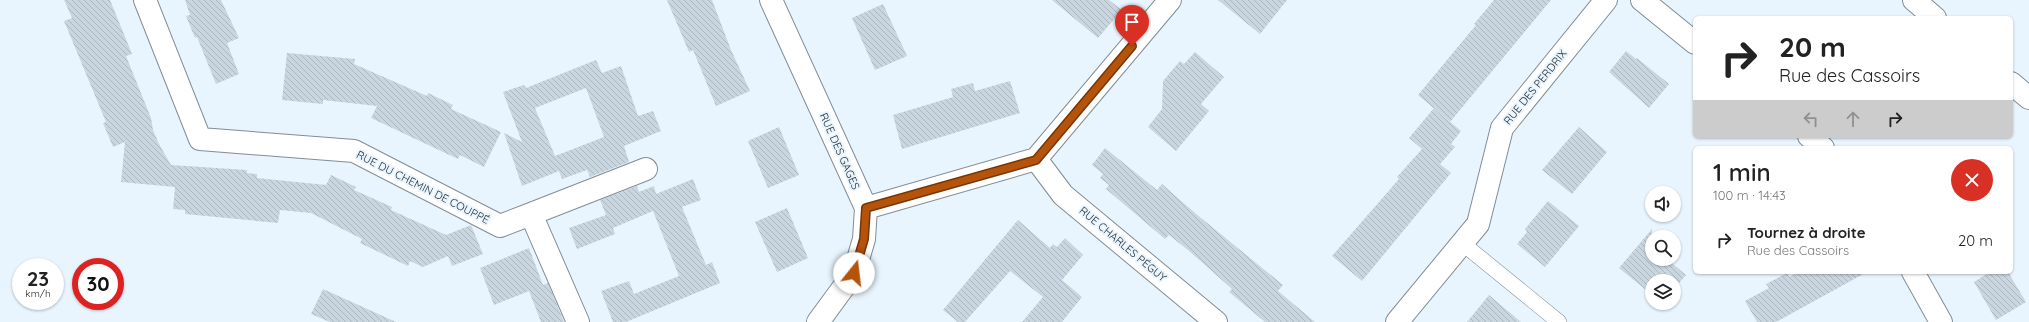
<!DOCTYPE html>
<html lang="fr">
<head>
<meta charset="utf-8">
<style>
	:root { --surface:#fff; --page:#f6f6f6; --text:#222; --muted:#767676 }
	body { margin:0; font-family:Quicksand,sans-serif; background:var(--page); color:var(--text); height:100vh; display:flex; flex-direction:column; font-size:15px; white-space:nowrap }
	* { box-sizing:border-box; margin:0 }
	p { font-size:13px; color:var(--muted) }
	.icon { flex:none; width:22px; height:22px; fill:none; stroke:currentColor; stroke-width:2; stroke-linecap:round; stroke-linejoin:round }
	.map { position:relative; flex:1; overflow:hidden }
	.drawer { position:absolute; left:1693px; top:146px; width:320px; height:128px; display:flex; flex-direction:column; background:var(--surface); border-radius:6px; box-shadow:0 1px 3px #0004 }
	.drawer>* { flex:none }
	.top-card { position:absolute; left:1693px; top:16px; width:320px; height:122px; border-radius:6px; box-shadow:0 1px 3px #0004; background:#fff; color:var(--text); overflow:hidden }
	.controls { position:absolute; left:1645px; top:186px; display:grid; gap:8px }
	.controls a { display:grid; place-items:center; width:36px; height:36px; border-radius:50%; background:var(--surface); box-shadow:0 1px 3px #0004; font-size:20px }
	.speed { position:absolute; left:12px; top:258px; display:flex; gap:8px; font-size:20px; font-weight:700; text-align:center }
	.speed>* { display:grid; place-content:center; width:52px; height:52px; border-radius:50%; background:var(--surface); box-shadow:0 1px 3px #0004; line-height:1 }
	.speed small { font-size:10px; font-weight:400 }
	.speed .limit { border:6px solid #d22; background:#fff; color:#111 }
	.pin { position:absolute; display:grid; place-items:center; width:34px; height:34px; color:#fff; margin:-41px -17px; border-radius:50% 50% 50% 0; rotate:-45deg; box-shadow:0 0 4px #0007 }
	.pin .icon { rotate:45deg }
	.me { position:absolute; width:44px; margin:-22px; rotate:16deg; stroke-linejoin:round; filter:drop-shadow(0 0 3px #0008) }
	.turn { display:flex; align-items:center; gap:14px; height:84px; padding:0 20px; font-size:18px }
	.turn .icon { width:52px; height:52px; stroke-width:2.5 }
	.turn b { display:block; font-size:28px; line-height:34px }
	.lanes { display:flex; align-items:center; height:38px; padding:0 20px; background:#0003; justify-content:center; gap:20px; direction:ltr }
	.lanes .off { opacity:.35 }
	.round { display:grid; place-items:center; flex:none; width:42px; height:42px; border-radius:21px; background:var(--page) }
	.summary { display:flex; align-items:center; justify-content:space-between; height:68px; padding:0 20px }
	h1 { font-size:24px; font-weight:600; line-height:30px }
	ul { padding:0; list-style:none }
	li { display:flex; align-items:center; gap:12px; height:52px; padding:0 20px }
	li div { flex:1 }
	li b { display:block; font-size:15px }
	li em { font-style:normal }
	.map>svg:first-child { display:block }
	.building { fill:url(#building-back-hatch); fill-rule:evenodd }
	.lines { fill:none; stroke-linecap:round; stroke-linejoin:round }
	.lane-casing { stroke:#828d96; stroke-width:16 }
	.street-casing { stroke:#828d96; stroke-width:24 }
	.lane { stroke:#fff; stroke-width:15 }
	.street { stroke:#fff; stroke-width:22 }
	.route-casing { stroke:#753606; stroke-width:10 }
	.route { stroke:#b45309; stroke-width:7 }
	.labels { text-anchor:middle; stroke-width:4; stroke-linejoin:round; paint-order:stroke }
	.street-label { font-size:11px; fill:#252a2d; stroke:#e8f5fe }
</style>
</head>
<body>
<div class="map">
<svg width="2029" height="322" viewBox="0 0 2029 322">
	<defs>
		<pattern id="building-back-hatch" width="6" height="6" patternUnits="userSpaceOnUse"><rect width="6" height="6" fill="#c9d6df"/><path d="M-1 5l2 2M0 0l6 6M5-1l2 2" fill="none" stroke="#acb8c0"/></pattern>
	</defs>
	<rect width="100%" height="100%" fill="#e8f5fe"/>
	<path class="building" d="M 64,0 L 110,0 L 132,54 L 126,56 L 151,118 L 153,130 L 159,144 L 171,165 L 247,170 L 247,173 L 257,174 L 257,178 L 326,185 L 331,175 L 356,187 L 354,190 L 392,207 L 391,210 L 446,235 L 471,225 L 483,254 L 452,266 L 448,256 L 423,267 L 410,261 L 408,266 L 360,243 L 362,239 L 311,213 L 280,210 L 278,223 L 185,214 L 185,210 L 173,209 L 175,187 L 121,182 L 125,142 L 113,147 L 103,123 L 106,122 L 64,21 L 72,18 Z
		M 185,0 L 221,0 L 239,38 L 227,43 L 239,74 L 216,84 L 197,37 L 195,38 L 186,16 L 190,15 Z
		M 667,0 L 712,0 L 731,50 L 750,91 L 716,106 L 693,50 L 689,52 Z
		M 1052,0 L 1109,0 L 1122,10 L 1098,38 Z
		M 1218,0 L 1287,0 L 1260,34 Z
		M 1494,0 L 1551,0 L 1450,122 L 1418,95 L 1476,25 L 1474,24 Z
		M 883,4 L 907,56 L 875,70 L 852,18 Z
		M 1626,51 L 1636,59 L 1637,58 L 1669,84 L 1649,108 L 1609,72 Z
		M 1195,52 L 1224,77 L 1201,104 L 1209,111 L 1176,151 L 1148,127 L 1162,109 L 1163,81 L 1180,61 L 1184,64 Z
		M 287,53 L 355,59 L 354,64 L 427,96 L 428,93 L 453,105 L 451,109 L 501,132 L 484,167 L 460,155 L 458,159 L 371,118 L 377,106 L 323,100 L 323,104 L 282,100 Z
		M 596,60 L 602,73 L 621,66 L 638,116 L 653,111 L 661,131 L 624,146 L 629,162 L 590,177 L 587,170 L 562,179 L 559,171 L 522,186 L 504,133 L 522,142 L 503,92 L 524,85 L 526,88 ZM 586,88 L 604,137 L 555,156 L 535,108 Z
		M 1010,81 L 1020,113 L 902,149 L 893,115 L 953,97 L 951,89 L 973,83 L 975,91 Z
		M 1434,108 L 1461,131 L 1451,144 L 1455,147 L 1440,164 L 1451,173 L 1362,281 L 1332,256 L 1399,179 L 1397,177 L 1422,149 L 1409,138 Z
		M 779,127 L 799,175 L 768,188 L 748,141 Z
		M 1579,127 L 1607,152 L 1572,194 L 1542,170 Z
		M 1105,148 L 1157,190 L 1162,184 L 1195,213 L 1283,285 L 1278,291 L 1315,322 L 1265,322 L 1229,292 L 1232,289 L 1188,250 L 1169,235 L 1165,239 L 1106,189 L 1109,185 L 1100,178 L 1103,174 L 1092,165 Z
		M 693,179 L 701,200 L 682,207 L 706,265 L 712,262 L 720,283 L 626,322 L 613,322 L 601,291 L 629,281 L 634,294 L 679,276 L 653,211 L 613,228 L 615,234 L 577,249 L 569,228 L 606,215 L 600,200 L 637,186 L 639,192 L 654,186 L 656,194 Z
		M 1548,201 L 1579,226 L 1545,267 L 1517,244 L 1527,232 L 1525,229 Z
		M 787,208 L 808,258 L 777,272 L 755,222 Z
		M 1018,220 L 1050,248 L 1053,244 L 1057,247 L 1065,238 L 1083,255 L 1062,280 L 1082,297 L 1062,322 L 1022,322 L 1043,297 L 1010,271 L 965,322 L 958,322 L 943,310 Z
		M 1652,229 L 1652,259 L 1667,259 L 1686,275 L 1674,289 L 1674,281 L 1652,281 L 1652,295 L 1619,268 Z
		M 529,248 L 543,285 L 548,283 L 564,322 L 541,322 L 529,291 L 494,305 L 480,268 Z
		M 1798,272 L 1867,272 L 1776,322 L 1757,322 L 1745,301 L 1769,288 L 1766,284 L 1787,273 L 1789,277 Z
		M 1990,272 L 2008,272 L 2026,302 L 1996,320 L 1974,282 Z
		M 323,289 L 396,322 L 330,322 L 311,314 Z
		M 1489,295 L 1521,322 L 1467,322 Z"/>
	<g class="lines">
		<defs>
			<path id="lane" d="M 1462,243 L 1559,322"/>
			<path id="street" d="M 145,0 L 200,139 L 354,151 L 500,226 L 531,214 L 578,322
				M 771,0 L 866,208 L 864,239 L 854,273 L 818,322
				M 1642,0 L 1695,43
				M 1914,0 L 1935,18
				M 2011,83 L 2029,98
				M 1809,136 L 1823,148
				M 1036,159 L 1063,195 L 1216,322
				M 866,208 L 1036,159 L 1170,0
				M 531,214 L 646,169
				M 1913,272 L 1941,322
				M 1397,322 L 1478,224 L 1502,128 L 1606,0"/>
		</defs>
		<use href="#lane" class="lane-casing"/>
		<use href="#street" class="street-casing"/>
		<use href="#lane" class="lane"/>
		<use href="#street" class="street"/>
	</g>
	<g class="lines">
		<defs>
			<path id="route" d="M 854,273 L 864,239 L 866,208 L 1036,160 L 1132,46"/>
		</defs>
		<use href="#route" class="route-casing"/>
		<use href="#route" class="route"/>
	</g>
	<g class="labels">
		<g class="street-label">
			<text transform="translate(1535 87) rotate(-51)" y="4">RUE DES PERDRIX</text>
			<text transform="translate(840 151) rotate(66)" y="4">RUE DES GAGES</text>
			<text transform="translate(423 187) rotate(27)" y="4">RUE DU CHEMIN DE COUPPÉ</text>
			<text transform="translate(1123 244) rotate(40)" y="4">RUE CHARLES PÉGUY</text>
		</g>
	</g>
</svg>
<div class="controls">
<a><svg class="icon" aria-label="sound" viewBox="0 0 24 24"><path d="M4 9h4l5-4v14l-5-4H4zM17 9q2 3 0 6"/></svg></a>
<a><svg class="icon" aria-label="search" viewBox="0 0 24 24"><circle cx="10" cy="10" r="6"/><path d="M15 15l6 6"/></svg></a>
<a><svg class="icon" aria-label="layers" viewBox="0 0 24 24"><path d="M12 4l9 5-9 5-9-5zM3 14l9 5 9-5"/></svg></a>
</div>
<div class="speed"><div>23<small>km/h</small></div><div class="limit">30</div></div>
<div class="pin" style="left:1132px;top:46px;background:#d93025"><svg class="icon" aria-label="arrive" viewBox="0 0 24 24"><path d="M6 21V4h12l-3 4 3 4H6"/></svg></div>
<svg class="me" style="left:854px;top:273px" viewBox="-20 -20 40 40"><circle r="19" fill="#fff"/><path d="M0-13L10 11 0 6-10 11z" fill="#b45309"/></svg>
<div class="top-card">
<div class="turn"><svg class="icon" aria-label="right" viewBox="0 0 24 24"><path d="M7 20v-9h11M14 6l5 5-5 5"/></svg><div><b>20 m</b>Rue des Cassoirs</div></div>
<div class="lanes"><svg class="icon off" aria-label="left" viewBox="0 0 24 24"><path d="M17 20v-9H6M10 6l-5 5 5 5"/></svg><svg class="icon off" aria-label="ahead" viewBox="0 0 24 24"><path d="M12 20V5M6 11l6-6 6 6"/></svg><svg class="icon" aria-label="right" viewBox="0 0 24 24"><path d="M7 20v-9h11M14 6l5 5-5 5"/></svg></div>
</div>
<section class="drawer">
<div class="summary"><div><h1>1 min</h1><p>100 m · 14:43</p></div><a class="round" style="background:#d93025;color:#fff"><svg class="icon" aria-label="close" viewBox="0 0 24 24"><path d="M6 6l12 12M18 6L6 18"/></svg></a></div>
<ul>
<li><svg class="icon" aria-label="right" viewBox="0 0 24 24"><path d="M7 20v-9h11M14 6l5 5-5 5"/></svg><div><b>Tournez à droite</b><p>Rue des Cassoirs</p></div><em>20 m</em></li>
</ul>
</section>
</div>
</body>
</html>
